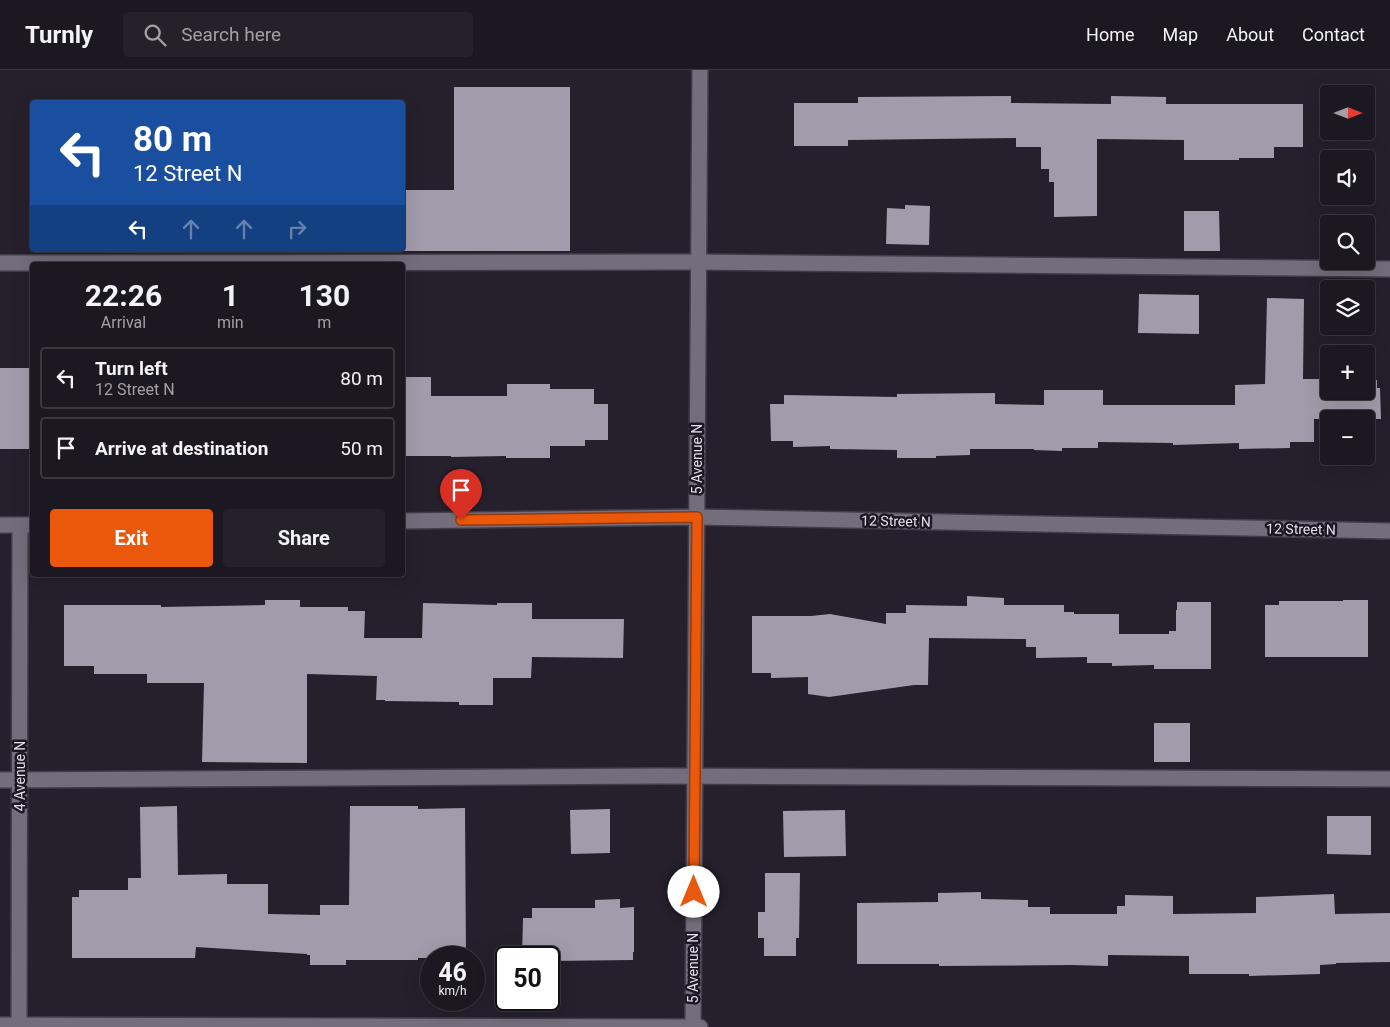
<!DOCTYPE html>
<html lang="en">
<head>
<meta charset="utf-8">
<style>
	:root { --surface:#1c1821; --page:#25212a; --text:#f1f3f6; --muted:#a0a0a5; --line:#3a373f; --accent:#ea580c }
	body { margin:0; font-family:Roboto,sans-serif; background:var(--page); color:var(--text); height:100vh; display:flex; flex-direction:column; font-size:19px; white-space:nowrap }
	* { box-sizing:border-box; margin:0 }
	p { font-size:16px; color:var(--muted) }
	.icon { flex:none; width:28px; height:28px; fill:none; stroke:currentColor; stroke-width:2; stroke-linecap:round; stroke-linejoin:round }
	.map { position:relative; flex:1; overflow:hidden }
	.side { position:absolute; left:30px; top:192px; width:375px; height:315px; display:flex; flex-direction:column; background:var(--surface); border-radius:5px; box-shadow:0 5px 20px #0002,0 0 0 1px var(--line) }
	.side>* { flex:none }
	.banner { position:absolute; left:30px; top:30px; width:375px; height:152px; border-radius:5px; box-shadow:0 5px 20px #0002,0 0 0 1px var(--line); background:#1a4fa0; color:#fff; overflow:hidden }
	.needle { width:32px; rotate:90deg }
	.tools { position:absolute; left:1320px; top:15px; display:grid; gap:10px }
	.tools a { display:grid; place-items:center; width:55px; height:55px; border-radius:5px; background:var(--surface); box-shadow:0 5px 20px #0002,0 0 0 1px var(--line); font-size:25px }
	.speed { position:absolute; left:420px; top:876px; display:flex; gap:10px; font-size:25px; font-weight:700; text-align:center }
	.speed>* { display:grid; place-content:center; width:65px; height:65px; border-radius:50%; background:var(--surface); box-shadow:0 5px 20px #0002,0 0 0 1px var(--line); line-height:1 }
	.speed small { font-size:12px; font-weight:400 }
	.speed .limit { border:2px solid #111; border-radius:8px; background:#fff; color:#111 }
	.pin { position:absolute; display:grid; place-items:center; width:42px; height:42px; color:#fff; margin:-51px -21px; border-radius:50% 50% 50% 0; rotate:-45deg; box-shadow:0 0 5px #0007 }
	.pin .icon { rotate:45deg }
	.me { position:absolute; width:55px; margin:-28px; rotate:0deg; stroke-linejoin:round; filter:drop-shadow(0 0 4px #0008) }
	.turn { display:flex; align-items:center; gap:18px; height:105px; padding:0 20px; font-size:22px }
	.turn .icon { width:65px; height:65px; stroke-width:2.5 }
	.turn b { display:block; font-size:35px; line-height:42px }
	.lanes { display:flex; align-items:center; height:48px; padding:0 20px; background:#0003; justify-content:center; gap:25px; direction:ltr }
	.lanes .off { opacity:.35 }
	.eta { display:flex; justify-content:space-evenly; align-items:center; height:85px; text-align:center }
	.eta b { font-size:30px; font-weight:700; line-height:35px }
	.button { display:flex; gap:10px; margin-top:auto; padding:10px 20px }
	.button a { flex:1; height:58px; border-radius:5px; background:var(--accent); color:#fff; font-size:20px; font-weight:700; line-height:58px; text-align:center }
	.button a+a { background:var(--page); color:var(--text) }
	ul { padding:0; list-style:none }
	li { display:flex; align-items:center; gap:15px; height:62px; margin:0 10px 8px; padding:0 10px; border:2px solid var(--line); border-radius:5px }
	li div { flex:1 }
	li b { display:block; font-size:19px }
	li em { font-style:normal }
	header { display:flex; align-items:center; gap:30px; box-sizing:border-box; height:70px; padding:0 25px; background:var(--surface); border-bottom:1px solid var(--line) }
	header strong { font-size:24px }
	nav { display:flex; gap:28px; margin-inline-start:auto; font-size:18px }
	.search { width:350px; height:45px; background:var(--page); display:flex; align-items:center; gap:12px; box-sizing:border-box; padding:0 18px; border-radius:5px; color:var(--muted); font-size:19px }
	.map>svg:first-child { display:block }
	.building { fill:#a29bab }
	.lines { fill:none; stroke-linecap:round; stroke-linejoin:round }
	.lane-casing { stroke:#413d48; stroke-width:18 }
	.street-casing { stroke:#413d48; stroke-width:18 }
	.secondary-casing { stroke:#413d48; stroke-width:18 }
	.lane { stroke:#736d7c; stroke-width:15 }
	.street { stroke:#736d7c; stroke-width:15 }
	.secondary { stroke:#736d7c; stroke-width:15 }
	.route-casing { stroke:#983908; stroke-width:12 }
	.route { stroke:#ea580c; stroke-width:9 }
	.labels { text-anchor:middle; stroke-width:5; stroke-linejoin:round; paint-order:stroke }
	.street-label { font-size:14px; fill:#e4e0e9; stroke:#1c1723 }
</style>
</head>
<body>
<header>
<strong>Turnly</strong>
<div class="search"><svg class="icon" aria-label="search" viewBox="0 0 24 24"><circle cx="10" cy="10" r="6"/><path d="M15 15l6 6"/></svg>Search here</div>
<nav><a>Home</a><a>Map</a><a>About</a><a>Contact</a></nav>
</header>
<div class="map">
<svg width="1390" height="957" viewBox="0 0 1390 957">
	<rect width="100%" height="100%" fill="#25202c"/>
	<path class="building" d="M 454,17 L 570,17 L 570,181 L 402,181 L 402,120 L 454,120 Z
		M 1011,26 L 1011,33 L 1111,34 L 1111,26 L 1166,27 L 1166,34 L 1303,34 L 1303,77 L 1274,77 L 1274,88 L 1239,88 L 1239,90 L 1184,90 L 1184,70 L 1097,69 L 1097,146 L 1054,147 L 1054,112 L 1049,112 L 1049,99 L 1041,99 L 1041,77 L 1016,77 L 1016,68 L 848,70 L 848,76 L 794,76 L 794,33 L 858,33 L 858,27 Z
		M 905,135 L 930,136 L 929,175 L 886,174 L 887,138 L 905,139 Z
		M 1184,141 L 1219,141 L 1220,181 L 1184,181 Z
		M 1139,224 L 1199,225 L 1199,264 L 1138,263 Z
		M 1267,228 L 1304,229 L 1303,309 L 1322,309 L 1322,311 L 1329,311 L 1329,321 L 1366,321 L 1366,310 L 1377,310 L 1377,318 L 1380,318 L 1381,349 L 1314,349 L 1314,372 L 1290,372 L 1290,378 L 1239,379 L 1239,373 L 1173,375 L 1173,373 L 1098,372 L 1098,378 L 1062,378 L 1062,381 L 1034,380 L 1034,379 L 970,379 L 970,385 L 936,386 L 936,388 L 897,388 L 897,380 L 830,379 L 830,376 L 793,377 L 793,371 L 771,371 L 770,334 L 784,334 L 784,325 L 897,327 L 897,324 L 995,323 L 995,334 L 1044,335 L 1044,320 L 1103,320 L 1103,335 L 1235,335 L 1235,315 L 1265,314 Z
		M 0,298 L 32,298 L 32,379 L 0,379 Z
		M 402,307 L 431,307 L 431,326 L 507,326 L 507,314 L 550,314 L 550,319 L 594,319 L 594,334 L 608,334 L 608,370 L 585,370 L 585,376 L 550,376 L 550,388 L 506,388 L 506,386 L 451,387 L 451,386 L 402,386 Z
		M 967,526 L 1004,528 L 1004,535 L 1064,535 L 1064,542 L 1074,542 L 1074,544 L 1119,544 L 1119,564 L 1169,564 L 1169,561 L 1176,561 L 1176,540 L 1177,540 L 1177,532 L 1211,532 L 1211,599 L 1154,599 L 1154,595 L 1112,596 L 1112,593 L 1087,593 L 1087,587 L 1036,588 L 1036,577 L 1026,577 L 1026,569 L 929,568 L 928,615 L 914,615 L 829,627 L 808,624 L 808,607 L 771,608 L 771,603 L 752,603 L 752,546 L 811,546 L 830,544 L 886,554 L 886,543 L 906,543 L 906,535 L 967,536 Z
		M 265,530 L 300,530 L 300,537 L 348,537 L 348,541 L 365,541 L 364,568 L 422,568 L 423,533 L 497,535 L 497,533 L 532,533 L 532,549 L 624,549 L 623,588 L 532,587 L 531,608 L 493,608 L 493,635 L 459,635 L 459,632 L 385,631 L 385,630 L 376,630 L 377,606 L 307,604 L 307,693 L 202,692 L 204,613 L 147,613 L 147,604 L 94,604 L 94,596 L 64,596 L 64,535 L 161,535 L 161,537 L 265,535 Z
		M 1343,530 L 1368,530 L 1368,587 L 1265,587 L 1265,535 L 1279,535 L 1279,531 L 1343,531 Z
		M 1154,653 L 1190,653 L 1190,692 L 1154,692 Z
		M 177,736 L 178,805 L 227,804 L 227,814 L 268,814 L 268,844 L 320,845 L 320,835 L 349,835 L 350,736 L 418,736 L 418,739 L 465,738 L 466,888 L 418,888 L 418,890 L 346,890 L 346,895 L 310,895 L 310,885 L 307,885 L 307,884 L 196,877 L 195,888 L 72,888 L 72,827 L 79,827 L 79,820 L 128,820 L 128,808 L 141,808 L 140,737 Z
		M 610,739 L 610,783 L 571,784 L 570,740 Z
		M 845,740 L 846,786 L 784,787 L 783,741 Z
		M 1327,746 L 1371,746 L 1371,785 L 1327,784 Z
		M 765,803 L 800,803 L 799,868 L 796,868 L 796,886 L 764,886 L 764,868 L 758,868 L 758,842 L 765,842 Z
		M 981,822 L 981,829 L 1028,830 L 1028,837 L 1050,837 L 1050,844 L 1117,844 L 1117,836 L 1125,836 L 1125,825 L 1173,826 L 1173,844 L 1256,843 L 1256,827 L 1334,824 L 1335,844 L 1390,843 L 1390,892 L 1336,893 L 1336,894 L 1320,895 L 1320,904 L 1249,906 L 1249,904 L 1189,904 L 1189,886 L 1108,885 L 1108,896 L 1071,895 L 939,896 L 939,894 L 857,894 L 857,833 L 938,832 L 938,823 Z
		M 620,829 L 620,838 L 634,837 L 634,882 L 633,882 L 633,890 L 549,891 L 549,888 L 522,888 L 523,848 L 532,848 L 532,838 L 595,838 L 595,830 Z"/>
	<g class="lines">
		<defs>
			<path id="lane" d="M 0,193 L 699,192 L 1390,199
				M 0,710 L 658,706 L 1390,709"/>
			<path id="street" d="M 402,451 L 697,447 L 1390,461
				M 0,455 L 32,455
				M 0,955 L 700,957
				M 19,957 L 20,456"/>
			<path id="secondary" d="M 693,957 L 700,0"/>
		</defs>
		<use href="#lane" class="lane-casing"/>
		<use href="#street" class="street-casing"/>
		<use href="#secondary" class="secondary-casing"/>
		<use href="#lane" class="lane"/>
		<use href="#street" class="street"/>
		<use href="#secondary" class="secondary"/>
	</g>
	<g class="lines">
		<defs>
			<path id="route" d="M 461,450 L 697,447 L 694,822"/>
		</defs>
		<use href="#route" class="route-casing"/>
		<use href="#route" class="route"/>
	</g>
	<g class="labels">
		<g class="street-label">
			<text transform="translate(697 389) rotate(-90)" y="5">5 Avenue N</text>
			<text transform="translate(896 451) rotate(1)" y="5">12 Street N</text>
			<text transform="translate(1301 459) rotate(1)" y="5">12 Street N</text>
			<text transform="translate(20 706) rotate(-90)" y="5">4 Avenue N</text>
			<text transform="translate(693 898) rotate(-90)" y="5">5 Avenue N</text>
		</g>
	</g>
</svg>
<div class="tools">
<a><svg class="needle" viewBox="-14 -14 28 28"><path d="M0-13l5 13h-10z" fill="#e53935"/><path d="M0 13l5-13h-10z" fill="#a0a0a5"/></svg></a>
<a><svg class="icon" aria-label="sound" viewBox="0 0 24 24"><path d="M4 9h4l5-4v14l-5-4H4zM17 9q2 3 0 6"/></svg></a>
<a><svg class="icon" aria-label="search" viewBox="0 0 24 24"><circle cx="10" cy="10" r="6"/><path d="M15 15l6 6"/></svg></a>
<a><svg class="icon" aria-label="layers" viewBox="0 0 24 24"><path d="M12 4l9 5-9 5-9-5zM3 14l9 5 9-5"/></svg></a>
<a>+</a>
<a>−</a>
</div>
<div class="speed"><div>46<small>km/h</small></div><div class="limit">50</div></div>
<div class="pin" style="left:461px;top:450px;background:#d93025"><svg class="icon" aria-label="arrive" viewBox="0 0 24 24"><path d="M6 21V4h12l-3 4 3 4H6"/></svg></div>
<svg class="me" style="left:694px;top:822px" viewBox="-20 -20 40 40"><circle r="19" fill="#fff"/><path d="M0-13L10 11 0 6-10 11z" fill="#ea580c"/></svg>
<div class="banner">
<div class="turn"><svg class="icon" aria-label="left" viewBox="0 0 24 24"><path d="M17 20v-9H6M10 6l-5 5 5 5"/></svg><div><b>80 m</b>12 Street N</div></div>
<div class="lanes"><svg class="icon" aria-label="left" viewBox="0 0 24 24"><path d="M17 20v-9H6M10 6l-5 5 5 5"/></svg><svg class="icon off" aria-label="ahead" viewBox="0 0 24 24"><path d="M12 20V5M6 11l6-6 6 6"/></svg><svg class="icon off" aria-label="ahead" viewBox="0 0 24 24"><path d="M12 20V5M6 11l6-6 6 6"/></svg><svg class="icon off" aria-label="right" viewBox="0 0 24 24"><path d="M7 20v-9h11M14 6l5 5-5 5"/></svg></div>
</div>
<section class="side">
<div class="eta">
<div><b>22:26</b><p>Arrival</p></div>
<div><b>1</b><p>min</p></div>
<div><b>130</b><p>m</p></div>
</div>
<ul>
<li><svg class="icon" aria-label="left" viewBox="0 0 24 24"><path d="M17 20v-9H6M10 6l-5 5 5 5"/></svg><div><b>Turn left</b><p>12 Street N</p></div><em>80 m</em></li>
<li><svg class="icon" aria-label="arrive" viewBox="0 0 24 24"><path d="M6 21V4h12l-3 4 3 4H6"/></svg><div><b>Arrive at destination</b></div><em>50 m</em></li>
</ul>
<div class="button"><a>Exit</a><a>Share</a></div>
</section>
</div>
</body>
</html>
